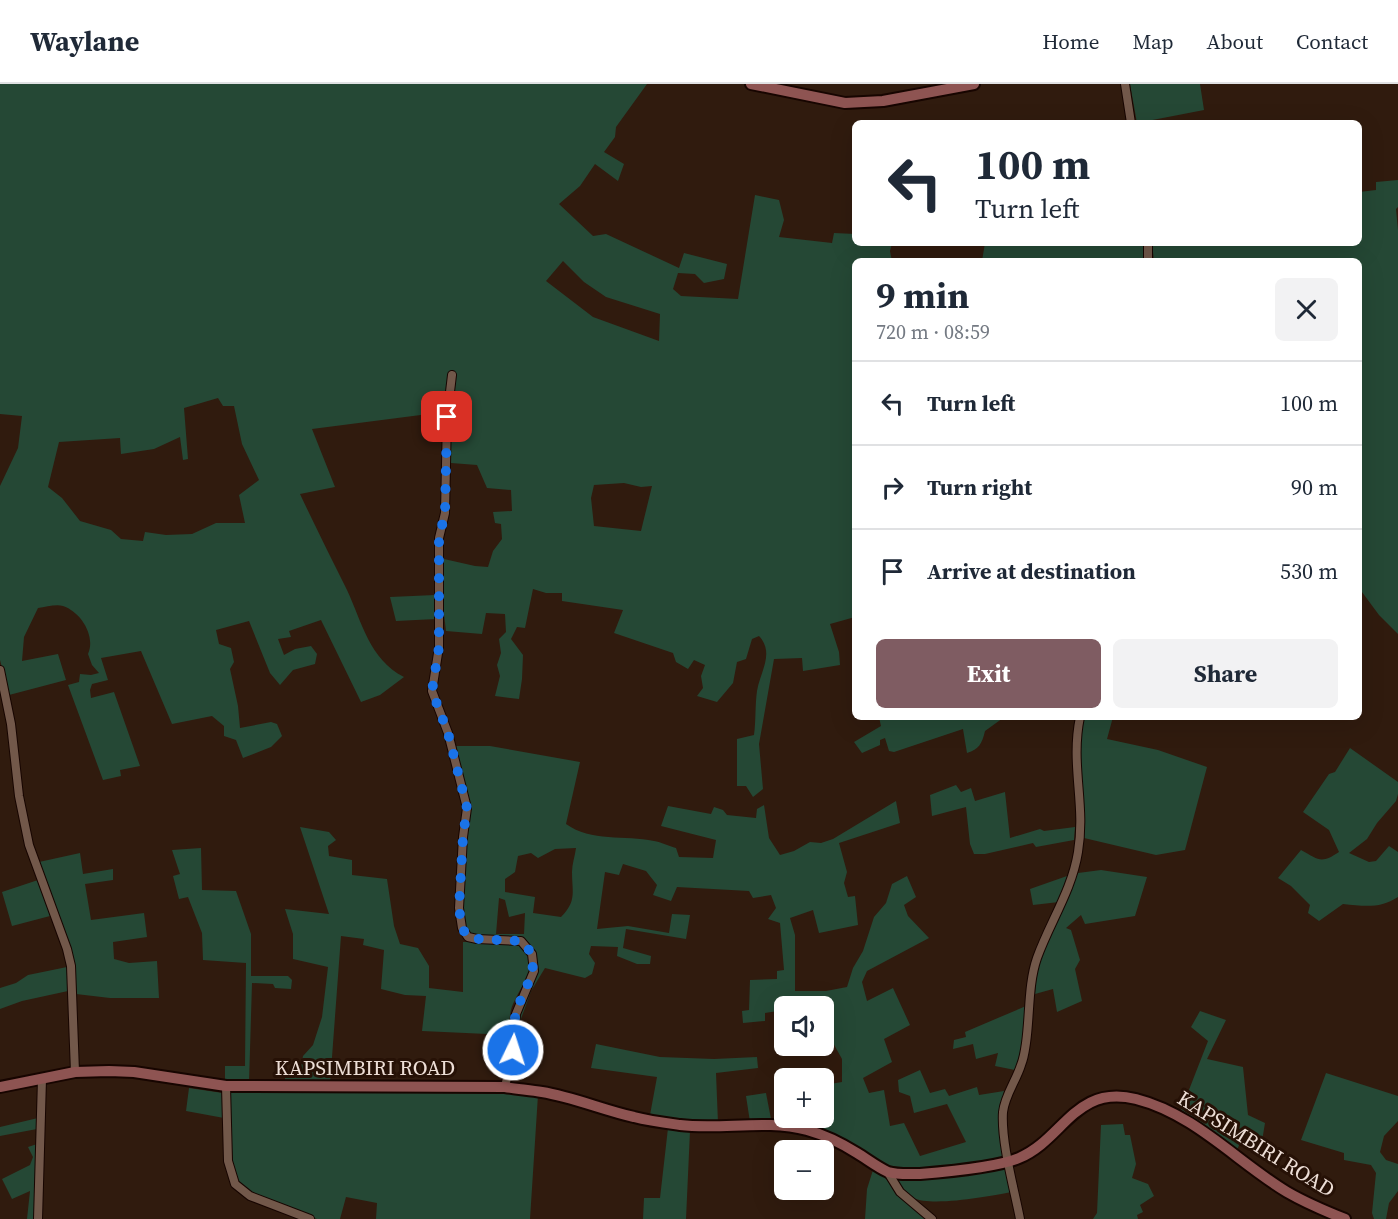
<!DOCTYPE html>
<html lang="en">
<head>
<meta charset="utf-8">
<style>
	:root { --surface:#fff; --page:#f2f2f3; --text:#1f2937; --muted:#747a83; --line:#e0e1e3; --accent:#7f5c62 }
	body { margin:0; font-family:"Source Serif 4",serif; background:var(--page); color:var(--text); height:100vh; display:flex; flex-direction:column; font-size:22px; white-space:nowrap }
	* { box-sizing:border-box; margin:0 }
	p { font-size:20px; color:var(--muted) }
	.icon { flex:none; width:33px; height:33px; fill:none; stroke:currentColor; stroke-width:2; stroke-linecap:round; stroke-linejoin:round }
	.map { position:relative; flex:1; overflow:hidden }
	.details { position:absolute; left:852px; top:174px; width:510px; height:462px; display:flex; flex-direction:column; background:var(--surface); border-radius:9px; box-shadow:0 6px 24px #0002 }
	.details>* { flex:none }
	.hud { position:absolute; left:852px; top:36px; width:510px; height:126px; border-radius:9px; box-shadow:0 6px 24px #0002; background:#fff; color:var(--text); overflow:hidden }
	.tools { position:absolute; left:774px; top:912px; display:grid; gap:12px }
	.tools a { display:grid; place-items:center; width:60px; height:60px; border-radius:9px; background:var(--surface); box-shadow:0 6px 24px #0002; font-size:30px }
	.pin { position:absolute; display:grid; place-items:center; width:51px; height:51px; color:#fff; margin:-26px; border-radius:12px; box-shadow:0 3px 9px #0006 }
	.me { position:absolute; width:66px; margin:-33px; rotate:4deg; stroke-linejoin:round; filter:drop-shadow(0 0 4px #0008) }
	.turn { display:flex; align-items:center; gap:21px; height:126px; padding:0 24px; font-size:27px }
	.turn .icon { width:78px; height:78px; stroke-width:2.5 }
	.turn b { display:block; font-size:42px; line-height:51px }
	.round { display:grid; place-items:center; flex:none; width:63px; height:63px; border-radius:9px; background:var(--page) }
	.summary { display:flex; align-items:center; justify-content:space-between; height:102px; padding:0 24px }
	h1 { font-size:36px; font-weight:700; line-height:45px }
	.cta { display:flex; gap:12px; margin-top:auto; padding:12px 24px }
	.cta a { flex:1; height:69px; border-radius:9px; background:var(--accent); color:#fff; font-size:24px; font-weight:700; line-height:69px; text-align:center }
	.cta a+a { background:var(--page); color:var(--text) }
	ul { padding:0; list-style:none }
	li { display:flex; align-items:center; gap:18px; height:84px; padding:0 24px; border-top:2px solid var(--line) }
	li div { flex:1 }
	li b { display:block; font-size:22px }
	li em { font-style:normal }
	header { display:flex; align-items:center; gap:36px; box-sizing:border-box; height:84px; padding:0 30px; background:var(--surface); border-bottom:2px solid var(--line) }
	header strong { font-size:28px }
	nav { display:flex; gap:33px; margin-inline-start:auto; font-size:21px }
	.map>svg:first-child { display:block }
	.green { fill:#254835; fill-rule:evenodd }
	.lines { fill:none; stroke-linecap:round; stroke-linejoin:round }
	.street-casing { stroke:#170500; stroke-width:10 }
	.secondary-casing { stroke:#170500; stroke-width:14 }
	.street { stroke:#72584a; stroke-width:8 }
	.secondary { stroke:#8e5452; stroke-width:10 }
	.route { stroke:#1a73e8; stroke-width:10; stroke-dasharray:0 18 }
	.labels { text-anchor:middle; stroke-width:6; stroke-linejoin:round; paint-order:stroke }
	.street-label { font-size:21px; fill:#edded6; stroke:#261106 }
</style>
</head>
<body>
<header>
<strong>Waylane</strong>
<nav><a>Home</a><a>Map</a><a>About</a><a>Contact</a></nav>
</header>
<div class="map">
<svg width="1398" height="1135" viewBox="0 0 1398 1135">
	<rect width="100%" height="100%" fill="#301b0e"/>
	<path class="green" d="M 0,0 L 647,0 L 616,43 L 615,53 L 604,68 L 624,80 L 618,97 L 595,80 L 580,102 L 559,120 L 593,152 L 606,150 L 679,184 L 684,169 L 727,180 L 724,195 L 704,199 L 695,190 L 678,189 L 673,205 L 681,212 L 738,215 L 755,111 L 779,116 L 784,136 L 779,153 L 832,159 L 834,149 L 855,150 L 855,159 L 892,159 L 890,167 L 892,177 L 855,177 L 855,533 L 830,540 L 839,568 L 840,581 L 803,587 L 802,574 L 774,575 L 759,660 L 763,705 L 753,713 L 746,702 L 737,702 L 737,655 L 754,651 C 756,637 755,621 757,607 C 760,588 775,569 759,552 L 752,555 L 746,575 L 737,578 L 733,599 L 717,618 L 697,612 L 703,604 L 701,592 L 705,581 L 694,576 L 688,585 L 676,578 L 673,569 L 614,549 L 623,526 L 562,517 L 562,509 L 546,509 L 533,505 L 525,544 L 517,543 L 511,555 L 523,571 L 522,595 L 519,615 L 495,612 L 500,592 L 497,581 L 501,569 L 499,555 L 506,548 L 505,530 L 486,529 L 482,550 L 446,547 L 443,522 L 444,475 L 475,482 L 488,483 L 493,467 L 502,455 L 501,440 L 495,439 L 493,428 L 512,427 L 511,406 L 487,404 L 477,381 L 451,379 L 451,324 L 454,289 L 448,289 L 444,328 L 312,345 L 335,403 L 300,410 C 315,442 331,474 347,506 C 362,538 369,575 404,593 L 380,611 L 361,618 L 321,536 L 289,547 L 291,553 L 278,555 L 284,571 L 295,565 L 311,562 L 317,570 L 315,580 L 293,586 L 280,601 L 270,589 L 249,537 L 216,546 L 219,560 L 231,564 L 234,578 L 230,585 L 238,622 L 240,644 L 271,638 L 277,640 L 282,652 L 271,663 L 243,674 L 236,656 L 224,652 L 224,642 L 212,632 L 172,640 L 141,567 L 101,574 L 108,596 L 92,600 L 90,606 L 91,614 L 114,608 L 140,682 L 120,686 L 121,692 L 103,696 L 68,601 L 79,598 L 80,590 L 91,591 L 99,589 L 92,581 L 88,570 C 96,552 81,528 63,522 C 56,520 46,523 38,524 L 24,553 L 22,577 L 58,570 L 66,596 L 9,611 L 0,576 L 0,402 L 18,364 L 22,332 L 0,330 ZM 563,177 L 584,198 L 606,213 L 660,230 L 659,257 L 593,233 L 546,197 ZM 218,314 L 223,322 L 234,322 L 242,360 L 259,396 L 239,411 L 245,439 L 216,439 L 192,450 L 166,451 L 145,448 L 143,457 L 121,455 L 111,446 L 80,437 L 62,414 L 48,403 L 59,358 L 120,354 L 121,370 L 154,365 L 180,353 L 183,376 L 188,375 L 184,324 ZM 624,399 L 641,403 L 652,402 L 641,447 L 594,442 L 591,414 L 594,401 Z
		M 1130,0 L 1200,0 L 1204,26 L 1137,39 Z
		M 1398,96 L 1398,123 L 1396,125 L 1398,146 L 1398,550 L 1379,531 L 1359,504 L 1359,177 L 1154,177 L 1152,159 L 1359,159 L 1359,108 L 1376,106 L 1376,98 Z
		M 985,159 L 1144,159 L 1145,177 L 982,177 Z
		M 435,511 L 436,535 L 396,537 L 390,513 Z
		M 879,633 L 1003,633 L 1003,634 L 985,647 C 982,660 979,665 967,669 L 963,645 L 894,668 L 889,667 L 885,654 L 880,656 L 880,661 L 862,669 L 854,658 L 881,642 Z
		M 1084,633 L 1113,633 L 1107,655 L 1158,666 L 1207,683 L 1185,766 L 1156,771 L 1084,754 L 1084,715 L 1079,680 L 1080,649 Z
		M 454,662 L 490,662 L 580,678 L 566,740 C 591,758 625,751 654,757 C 661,758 669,762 676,764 L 679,773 L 713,774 L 716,756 L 661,742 L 668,722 L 711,730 L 714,723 L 723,726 L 727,731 L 756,734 L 757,725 L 764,721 L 769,754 L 780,771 L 794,767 L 810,758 L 821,759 L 833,755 L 896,717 L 900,739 L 839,759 L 847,788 L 844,799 L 848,813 L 855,812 L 858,841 L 819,849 L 813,826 L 790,834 L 795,851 L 795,907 L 826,907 L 847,903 L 853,884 L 863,867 L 874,833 L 886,819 L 892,800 L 907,792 L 916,813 L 904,821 L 908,832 L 929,854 L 867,887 L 862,898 L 867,917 L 893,904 L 910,941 L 884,955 L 892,978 L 863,994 L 869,1009 L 884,1006 L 890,1042 L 904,1039 L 920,1072 L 966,1058 L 947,1020 L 914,1029 L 910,1012 L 899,1008 L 898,996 L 920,986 L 930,1009 L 945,1005 L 949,1012 L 977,1003 L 979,1011 L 1004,1007 L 1000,1028 L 1003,1075 L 974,1078 L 935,1085 L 895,1086 L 872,1075 L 844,1056 L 750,1038 L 746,1012 L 766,1009 L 771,1035 L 824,1034 L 827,1031 L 824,1001 L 842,998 L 842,975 L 832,957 L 826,933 L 824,933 L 824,922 L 784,922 L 784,926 L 765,929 L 765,937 L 743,939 L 742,927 L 749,926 L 750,896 L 777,895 L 777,887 L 784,886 L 780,839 L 768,835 L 776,824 L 771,811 L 753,814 L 749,807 L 677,803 L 671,817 L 653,811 L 657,801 L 646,787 L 623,780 L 619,791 L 605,788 L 597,845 L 628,842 L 669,849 L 672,830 L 690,831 L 686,855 L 626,845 L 623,864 L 651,872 L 650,880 L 637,880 L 617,872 L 618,863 L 591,862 L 589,870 L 595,879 L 592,890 L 585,894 L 545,884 L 531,907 L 517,946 L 517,935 L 536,890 L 533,866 L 527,857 L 520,853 L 481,853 L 472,852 L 466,846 L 462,815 L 470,726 ZM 576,764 C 575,772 572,780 572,788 C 572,808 577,817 561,833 L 533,829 L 535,813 L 505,808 L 505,795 L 515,788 L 518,772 L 531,769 L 538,774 L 555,765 ZM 499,814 L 505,816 L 509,833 L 525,829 L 524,850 L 496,850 Z
		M 1350,664 L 1398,698 L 1398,710 L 1396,717 L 1377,739 L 1367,755 L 1349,769 L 1369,778 L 1376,777 L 1389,762 L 1398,768 L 1398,813 C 1380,825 1364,822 1343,820 L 1319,837 L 1308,829 L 1310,821 L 1291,802 L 1278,794 L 1301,766 C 1319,776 1321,780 1339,768 L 1329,746 L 1303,728 L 1329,690 L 1335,688 Z
		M 956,701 L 961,708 L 971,704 L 975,717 L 1005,708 L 1010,754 L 1040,745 L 1044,747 L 1075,743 L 1074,756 L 1036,763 L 1033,759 L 985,770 L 974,770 L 970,760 L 966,723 L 932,732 L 930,711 Z
		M 300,743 L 329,748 L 336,756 L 328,762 L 329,772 L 352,776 L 352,791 L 387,795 L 394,842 L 400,860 L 418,864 L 429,882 L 429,904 L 463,908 L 463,858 L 516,858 C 548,876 517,904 511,926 C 509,934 509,943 509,951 L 422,947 L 426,912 L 405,911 L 381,905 L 384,866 L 363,861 L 364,855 L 341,852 L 330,1000 L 285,999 L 285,990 L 300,990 L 303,972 L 313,961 L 322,933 L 328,883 L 293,875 L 293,850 L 285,825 L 329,830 Z
		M 201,764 L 202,806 L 236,807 L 251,850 L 251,892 L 288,892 L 292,896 L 291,905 L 275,904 L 273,900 L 252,899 L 249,999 L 225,999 L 225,982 L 245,982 L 246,879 L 203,876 L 202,849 L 188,813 L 179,815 L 173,792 L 180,790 L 172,766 Z
		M 80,769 L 83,790 L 113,785 L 113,796 L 85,800 L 91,836 L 144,829 L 147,853 L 113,858 L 114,875 L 129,879 L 157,877 L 159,914 L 110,914 L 76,910 L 73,879 L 39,778 Z
		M 1101,786 L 1147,793 L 1135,832 L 1085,840 L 1081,831 L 1066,844 L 1071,846 L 1080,876 L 1075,885 L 1082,917 L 1057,928 L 1053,905 L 1035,910 L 1037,885 L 1047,855 L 1078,789 Z
		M 1067,792 L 1066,800 L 1059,818 L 1033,821 L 1030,805 Z
		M 38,796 L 50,832 L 12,842 L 2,808 Z
		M 67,883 L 68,907 L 22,917 L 0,925 L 0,904 L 16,899 L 28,891 Z
		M 1026,922 L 1021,971 L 1015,986 L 995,982 L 998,969 L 976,975 L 973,960 L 953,965 L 954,956 L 966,953 L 965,948 Z
		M 1200,927 L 1226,936 L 1207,975 L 1243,983 L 1248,1031 L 1265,1039 L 1262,1057 L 1243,1052 L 1237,1066 L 1180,1029 L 1208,957 L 1191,943 Z
		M 596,960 L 660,973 L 714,975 L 757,973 L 758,984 L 716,989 L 718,1039 L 686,1038 L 650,1031 L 657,993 L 591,984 Z
		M 1326,989 L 1398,1012 L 1398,1037 L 1384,1052 L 1380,1068 L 1386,1076 L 1398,1080 L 1398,1107 L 1389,1119 L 1386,1135 L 1374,1135 L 1372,1129 L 1376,1089 L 1371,1081 L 1344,1076 L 1344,1069 L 1301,1056 Z
		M 189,1004 L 223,1009 L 224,1034 L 186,1027 Z
		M 229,1005 L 370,1008 L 506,1007 L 538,1011 L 530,1135 L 376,1135 L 377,1119 L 346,1113 L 340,1135 L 317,1135 L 254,1110 L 241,1102 L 235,1095 L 233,1085 Z
		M 38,1034 L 37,1045 L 0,1052 L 0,1043 Z
		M 1123,1040 L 1125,1051 L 1130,1051 L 1136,1080 L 1132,1094 L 1148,1100 L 1154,1112 L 1140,1121 L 1143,1128 L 1137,1131 L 1138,1135 L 1093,1135 L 1097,1129 L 1101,1041 Z
		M 668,1044 L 690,1047 L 686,1135 L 643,1135 L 644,1114 L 660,1114 Z
		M 37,1060 L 35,1135 L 27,1135 L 30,1107 L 12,1115 L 2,1095 L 30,1081 L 33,1073 L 28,1063 Z
		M 1007,1082 L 1012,1108 C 990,1112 933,1123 913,1114 C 904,1109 900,1102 895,1093 Z
		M 873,1086 L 884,1092 L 894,1106 L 927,1135 L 865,1135 L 867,1105 Z"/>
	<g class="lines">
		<defs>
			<path id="street" d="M 1125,0 L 1131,39
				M 1148,159 L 1148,177
				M 452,291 L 447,333 L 445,429 L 439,454 L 439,563 L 432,607 L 448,649 L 467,724 L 463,753 L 459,824 L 462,844 L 468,853 L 477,855 L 521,857 L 532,870 L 534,887 L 516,930 L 513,966 L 505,1003
				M 0,586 L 11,640 L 19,712 L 29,761 L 67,865 L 71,882 L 75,988
				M 226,1002 L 228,1077 L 235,1100 L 250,1112 L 310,1135
				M 887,1087 L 900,1108 L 932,1135
				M 38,1135 L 42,995
				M 1020,1135 C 1014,1104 1001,1058 1003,1028 C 1005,1011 1016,997 1021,981 C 1024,974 1025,966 1026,959 C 1030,931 1028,900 1037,874 C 1050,838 1072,806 1078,768 C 1086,720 1070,681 1080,633"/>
			<path id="secondary" d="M 751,0 L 845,19 L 883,17 L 974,0
				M 0,1003 L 75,988 L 109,987 L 134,988 L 226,1002 L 505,1003 C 517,1005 530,1006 542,1008 C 573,1013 603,1026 634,1033 C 649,1037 665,1039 680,1041 C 722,1046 766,1035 807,1046 C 825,1051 841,1059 857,1069 C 867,1075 877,1083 888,1088 C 898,1091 910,1090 920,1090 C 944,1088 998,1083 1019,1074 C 1064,1055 1075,1000 1136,1015 C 1195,1030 1237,1078 1287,1108 C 1306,1119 1325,1127 1345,1135"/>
		</defs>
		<use href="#street" class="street-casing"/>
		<use href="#secondary" class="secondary-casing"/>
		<use href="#street" class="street"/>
		<use href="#secondary" class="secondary"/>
	</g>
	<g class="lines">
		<path class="route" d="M 447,333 L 445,429 L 439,454 L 439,563 L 432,607 L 448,649 L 467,724 L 463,753 L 459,824 L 462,844 L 468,853 L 477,855 L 521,857 C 547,879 523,903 516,929 C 513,941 514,954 513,966"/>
	</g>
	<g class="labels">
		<g class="street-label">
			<text x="365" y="991">KAPSIMBIRI ROAD</text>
			<text transform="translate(1256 1060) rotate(32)" y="7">KAPSIMBIRI ROAD</text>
		</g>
	</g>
</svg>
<div class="tools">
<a><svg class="icon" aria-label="sound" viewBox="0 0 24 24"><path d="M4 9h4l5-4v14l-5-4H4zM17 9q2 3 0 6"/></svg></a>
<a>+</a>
<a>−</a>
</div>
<div class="pin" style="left:447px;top:333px;background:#d93025"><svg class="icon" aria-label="arrive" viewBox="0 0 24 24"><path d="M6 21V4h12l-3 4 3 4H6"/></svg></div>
<svg class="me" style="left:513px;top:966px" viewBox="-20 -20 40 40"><circle r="17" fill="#1a73e8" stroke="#fff" stroke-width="3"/><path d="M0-11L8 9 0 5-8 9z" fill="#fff"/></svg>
<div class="hud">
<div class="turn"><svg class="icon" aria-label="left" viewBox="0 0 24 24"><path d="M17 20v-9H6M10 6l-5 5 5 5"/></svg><div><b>100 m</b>Turn left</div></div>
</div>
<section class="details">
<div class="summary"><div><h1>9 min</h1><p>720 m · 08:59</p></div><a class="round"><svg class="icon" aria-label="close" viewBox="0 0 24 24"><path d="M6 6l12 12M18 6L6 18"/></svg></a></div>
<ul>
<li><svg class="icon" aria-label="left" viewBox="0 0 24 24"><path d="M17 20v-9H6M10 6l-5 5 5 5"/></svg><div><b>Turn left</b></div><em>100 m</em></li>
<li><svg class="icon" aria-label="right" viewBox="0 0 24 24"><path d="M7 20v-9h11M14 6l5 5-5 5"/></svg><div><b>Turn right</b></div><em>90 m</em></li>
<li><svg class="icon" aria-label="arrive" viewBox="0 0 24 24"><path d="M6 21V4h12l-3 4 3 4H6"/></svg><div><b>Arrive at destination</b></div><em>530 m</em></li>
</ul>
<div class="cta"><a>Exit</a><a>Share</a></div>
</section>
</div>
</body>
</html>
